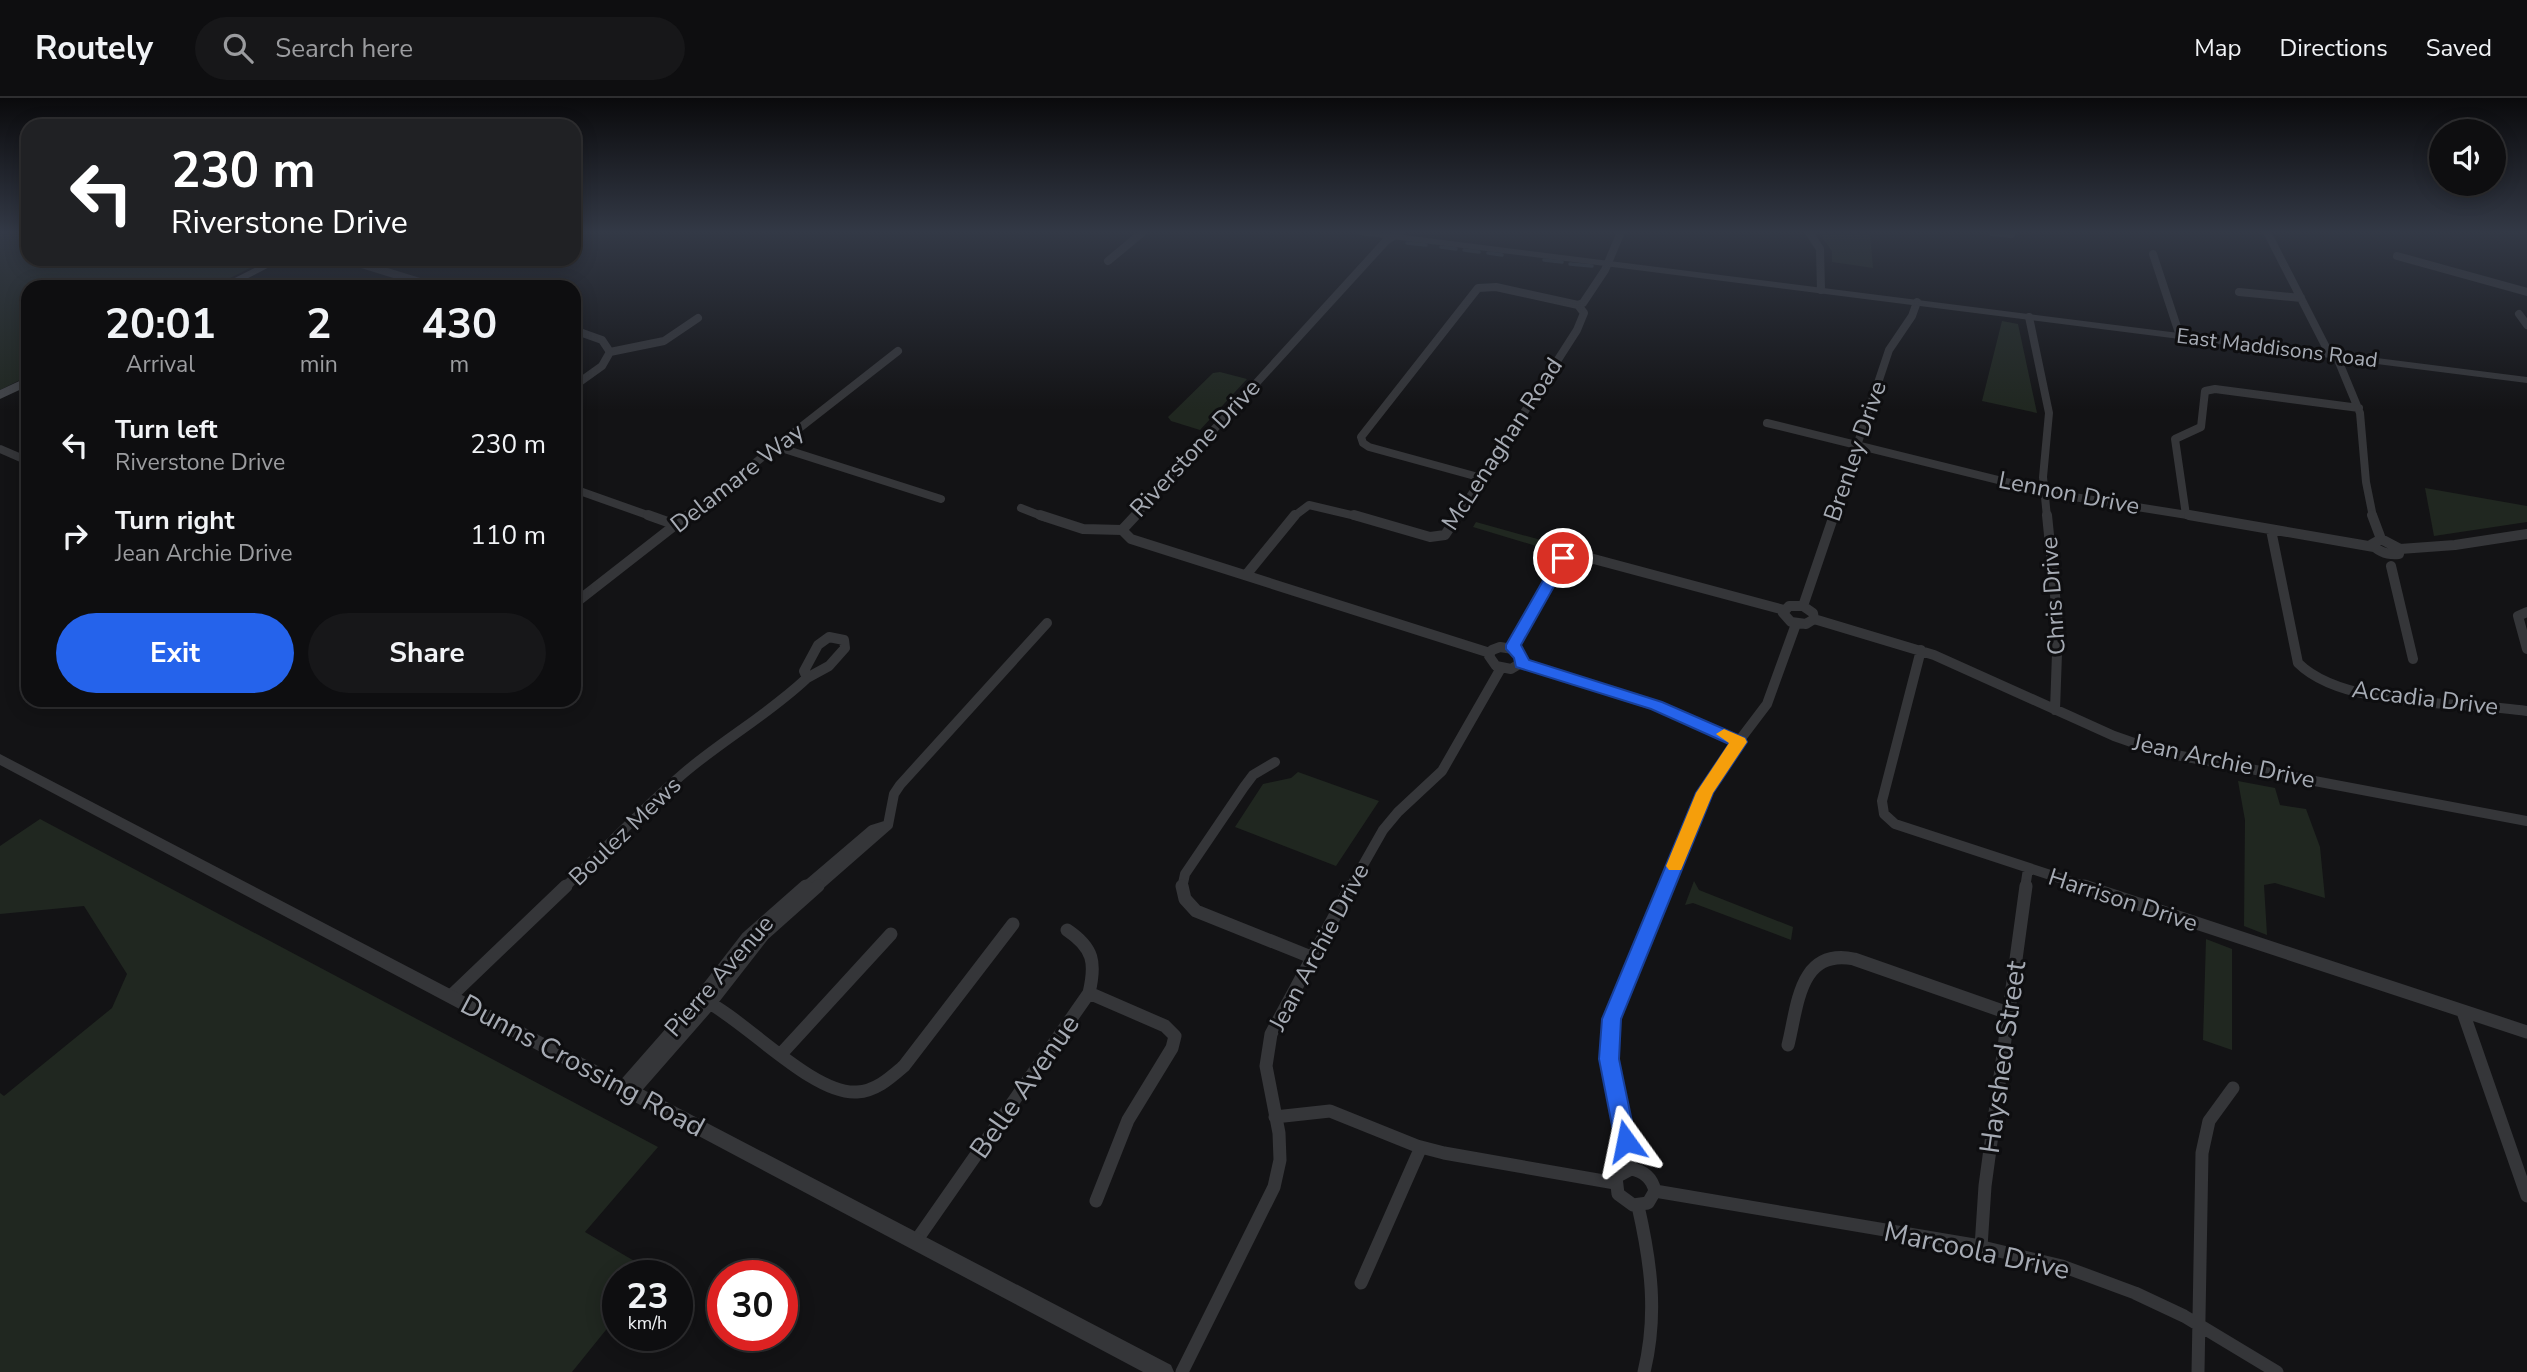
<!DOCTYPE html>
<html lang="en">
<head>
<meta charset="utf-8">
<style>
	:root { --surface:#0e0e10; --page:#171719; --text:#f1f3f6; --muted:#9b9c9f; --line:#2e2e30; --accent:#2563eb }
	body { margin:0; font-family:"Nunito Sans",sans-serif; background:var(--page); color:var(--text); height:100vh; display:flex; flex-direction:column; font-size:26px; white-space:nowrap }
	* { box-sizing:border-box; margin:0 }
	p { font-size:23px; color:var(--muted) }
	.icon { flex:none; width:38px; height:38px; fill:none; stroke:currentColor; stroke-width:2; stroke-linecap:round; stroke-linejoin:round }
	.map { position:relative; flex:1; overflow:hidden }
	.panel { position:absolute; left:21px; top:182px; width:560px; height:427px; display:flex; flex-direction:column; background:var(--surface); border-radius:21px; box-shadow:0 4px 18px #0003,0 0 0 2px var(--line) }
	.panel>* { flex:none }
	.top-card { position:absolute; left:21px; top:21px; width:560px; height:147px; border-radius:21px; box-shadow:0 4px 18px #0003,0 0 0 2px var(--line); background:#202124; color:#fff; overflow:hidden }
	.controls { position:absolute; left:2429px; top:21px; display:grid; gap:14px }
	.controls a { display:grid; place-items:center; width:77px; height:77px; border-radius:50%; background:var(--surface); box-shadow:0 4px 18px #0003,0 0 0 2px var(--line); font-size:35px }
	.speed { position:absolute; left:602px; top:1162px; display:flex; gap:14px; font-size:35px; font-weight:700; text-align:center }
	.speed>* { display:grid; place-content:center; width:91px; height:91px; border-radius:50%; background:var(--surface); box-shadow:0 4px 18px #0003,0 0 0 2px var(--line); line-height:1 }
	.speed small { font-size:18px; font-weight:400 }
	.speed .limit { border:10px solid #d22; background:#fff; color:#111 }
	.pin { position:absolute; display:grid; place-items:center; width:60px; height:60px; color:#fff; margin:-30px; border:4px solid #fff; border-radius:50%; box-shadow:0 2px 7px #0007 }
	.me { position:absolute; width:77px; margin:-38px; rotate:348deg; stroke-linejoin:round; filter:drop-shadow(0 0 5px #0008) }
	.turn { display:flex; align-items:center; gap:24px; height:147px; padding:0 35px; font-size:32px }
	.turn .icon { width:91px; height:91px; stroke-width:2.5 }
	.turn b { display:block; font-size:49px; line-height:60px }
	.eta { display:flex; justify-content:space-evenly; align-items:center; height:119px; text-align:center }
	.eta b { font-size:42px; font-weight:700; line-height:49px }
	.action { display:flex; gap:14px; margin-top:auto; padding:14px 35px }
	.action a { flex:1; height:80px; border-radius:42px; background:var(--accent); color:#fff; font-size:28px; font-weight:700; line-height:80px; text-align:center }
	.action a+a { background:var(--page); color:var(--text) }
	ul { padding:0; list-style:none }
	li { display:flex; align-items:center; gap:21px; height:91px; padding:0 35px }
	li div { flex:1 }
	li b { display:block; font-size:26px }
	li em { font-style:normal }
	header { display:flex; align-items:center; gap:42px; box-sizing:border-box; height:98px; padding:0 35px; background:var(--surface); border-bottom:2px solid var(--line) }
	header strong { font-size:33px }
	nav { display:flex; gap:38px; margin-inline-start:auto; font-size:24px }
	.search { width:490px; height:63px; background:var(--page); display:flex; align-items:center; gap:18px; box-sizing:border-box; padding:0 24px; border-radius:38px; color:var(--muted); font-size:26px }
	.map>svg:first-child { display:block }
	.green { fill:#202720 }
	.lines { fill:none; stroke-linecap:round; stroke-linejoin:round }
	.stream { stroke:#2e363c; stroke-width:3.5 }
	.minor-far2 { stroke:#353639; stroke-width:8 }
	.minor-far1 { stroke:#353639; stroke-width:10 }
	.minor { stroke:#353639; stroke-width:13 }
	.tertiary { fill:#353639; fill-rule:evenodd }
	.secondary { fill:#434549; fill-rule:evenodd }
	.route { fill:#2563eb; stroke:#184099; stroke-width:2 }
	.slow { fill:#f59e0b }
	.labels { text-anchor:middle; stroke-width:6; stroke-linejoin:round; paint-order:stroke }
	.far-street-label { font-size:21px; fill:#a6abb4; stroke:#0e0e10 }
	.street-label { font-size:24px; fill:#a6abb4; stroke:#0e0e10 }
	.near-street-label { font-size:28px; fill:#a6abb4; stroke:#0e0e10 }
</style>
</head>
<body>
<header>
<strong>Routely</strong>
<div class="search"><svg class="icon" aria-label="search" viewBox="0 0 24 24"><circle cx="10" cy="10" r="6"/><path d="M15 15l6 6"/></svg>Search here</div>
<nav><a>Map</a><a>Directions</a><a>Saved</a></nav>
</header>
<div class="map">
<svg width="2527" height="1274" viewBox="0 0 2527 1274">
	<rect width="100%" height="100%" fill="#131315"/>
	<path class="green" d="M 0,134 L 28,134 L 28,161 L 268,161 L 212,189 L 28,189 L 28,278 L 0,292 Z
		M 1818,134 L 1870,134 L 1873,170 L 1832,164 L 1832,153 Z
		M 2002,223 L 2018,226 L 2037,315 L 1982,303 Z
		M 1220,274 L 1247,281 L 1200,332 L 1171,323 L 1168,319 L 1213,275 Z
		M 2425,390 L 2527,408 L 2527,424 L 2434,438 Z
		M 1476,424 L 1548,444 L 1546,451 L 1473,429 Z
		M 1298,674 L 1379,703 L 1336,768 L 1235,729 L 1263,686 L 1291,680 Z
		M 2238,683 L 2275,690 L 2280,707 L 2306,711 L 2320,749 L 2325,800 L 2275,785 L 2264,787 L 2267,837 L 2244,828 L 2245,722 Z
		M 40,721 L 658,1049 L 585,1134 L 653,1174 L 650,1178 L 618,1178 L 618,1217 L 572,1274 L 0,1274 L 0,995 L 4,998 L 112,910 L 127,876 L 84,808 L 0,816 L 0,748 Z
		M 1694,783 L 1699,792 L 1793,829 L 1791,842 L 1693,805 L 1685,807 Z
		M 2206,841 L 2232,851 L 2232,952 L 2203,942 Z"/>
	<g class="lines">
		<path class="stream" d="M 1407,145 L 1426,147
			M 1441,149 L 1456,151
			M 1464,152 L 1479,154
			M 1488,155 L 1502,157
			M 1544,162 L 1562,164
			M 1570,166 L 1592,168"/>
		<path class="minor-far2" d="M 1809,134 L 1820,151 L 1821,192
			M 1992,134 L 2011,136
			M 2267,134 L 2330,257
			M 2153,156 L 2180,238
			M 2397,158 L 2527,194
			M 345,161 L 436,189
			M 1108,163 L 1143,134
			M 2239,194 L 2301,200
			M 1578,207 L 1583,205 L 1605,172 L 1621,134
			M 2519,216 L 2527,227
			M 2029,219 L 2049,315 L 2043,379 L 2047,419
			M 574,232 L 602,242 L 610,254 L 602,268 L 574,288
			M 610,254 L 664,243 L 698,220
			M 2336,257 L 2360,315 L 2366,384 L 2373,419
			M 1767,325 L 2055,396 L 2200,419
			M 778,349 L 941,401
			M 0,351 L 28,363
			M 1482,380 L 1369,349 L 1363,345 L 1361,339 L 1478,190 L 1496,189 L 1578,207
			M 574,391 L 653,419
			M 1021,410 L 1044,419
			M 2186,417 L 2175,341 L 2201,329 L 2205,293 L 2215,291 L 2359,310
			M 686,419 L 898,253
			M 1134,419 L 1386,143 L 1400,134
			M 1293,419 L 1309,407 L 1360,419
			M 1457,419 L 1577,232 L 1584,215 L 1578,207
			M 1833,419 L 1889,252 L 1912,218 L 1917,204"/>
		<path class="minor-far1" d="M 648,417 L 676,427
			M 1040,417 L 1083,431 L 1122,432
			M 1136,417 L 1122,432 L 1131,441 L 1490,555
			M 1354,417 L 1430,439 L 1445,437 L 1458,417
			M 2047,417 L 2058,527 L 2055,612
			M 2189,417 L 2374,449
			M 2372,417 L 2381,441
			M 2271,432 L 2298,565 C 2344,611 2463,603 2527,613
			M 2381,441 L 2400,451 L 2399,456 C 2388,457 2379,455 2372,446 Z
			M 2400,451 L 2455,447 L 2527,436
			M 2391,468 L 2413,561
			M 1246,477 L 1295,417
			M 574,506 L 688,417
			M 1789,508 L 1803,508 L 1813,515 L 1814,521 L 1806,526 L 1791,524 L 1783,515 Z
			M 1803,508 L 1834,417
			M 2527,514 L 2518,518 L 2527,551
			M 1814,521 L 1934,557 L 2114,638 L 2160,654 L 2527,723
			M 829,539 L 844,542 L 845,550 L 829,568 L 807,580 L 804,573 L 818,547 Z
			M 1500,549 L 1513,551 L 1522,559 L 1521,565 L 1511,571 L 1496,568 L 1489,558 L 1492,552 Z
			M 1513,551 L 1559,463 L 1575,456 L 1784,512
			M 1921,552 L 1882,703 L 1884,716 L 1895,726 L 2090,790
			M 1521,565 L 1656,608 L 1739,644
			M 888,727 L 894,696 L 900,687 L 1047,525
			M 564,790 C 604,752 642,711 684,675 C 724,641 769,616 807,580
			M 804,790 L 872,732 L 888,727 L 816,790
			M 1182,790 L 1185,776 L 1244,689 L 1253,677 L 1275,664
			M 1350,790 L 1383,732 L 1398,714 L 1442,673 L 1501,570
			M 1665,790 L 1704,694 L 1720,668 L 1767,606 L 1796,526
			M 2025,790 L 2028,771"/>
		<path class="minor" d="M 1182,788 L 1185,801 L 1196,813 L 1311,859
			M 2084,788 L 2527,934
			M 1089,895 L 1165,928 L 1175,938 L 1172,950 L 1128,1022 L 1096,1103
			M 452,897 L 566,788
			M 704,902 C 745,922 813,997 857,994 C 876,993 890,980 904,968 L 1013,826
			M 2463,914 L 2527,1098
			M 1788,947 C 1798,907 1799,850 1854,861 L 2008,915
			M 781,956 L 891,836
			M 624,988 L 696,906 L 747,840 L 806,788
			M 633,993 L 710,905 L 763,837 L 818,788
			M 1275,1019 L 1330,1013 L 1417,1048 L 1444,1055 L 1615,1085
			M 1631,1071 L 1609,961 L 1611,921 L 1665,788
			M 1631,1071 C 1644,1073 1652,1080 1655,1093 L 1648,1105 L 1633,1107 L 1618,1096 L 1616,1079 Z
			M 1655,1093 L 1974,1147 L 2062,1168 L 2135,1195 L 2184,1218 L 2277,1274
			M 1638,1108 C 1651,1165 1658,1216 1644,1274
			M 916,1143 L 1089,895 C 1096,865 1094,850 1067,832
			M 1981,1149 L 1985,1088 L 2026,788
			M 1361,1185 L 1421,1049
			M 1182,1274 L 1274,1089 L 1280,1062 L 1279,1035 L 1266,968 L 1271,936 L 1351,788
			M 2198,1274 L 2202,1055 L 2209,1023 L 2233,990"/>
		<path class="tertiary" d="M 1355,134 L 1380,134 L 2527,279 L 2527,285 L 1360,137 Z
			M 0,656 L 1171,1267 L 1174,1274 L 1143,1274 L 0,667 Z"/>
		<path class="secondary" d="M 272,161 L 285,161 L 231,189 L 217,189 Z
			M 28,279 L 28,288 L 0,301 L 0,292 Z"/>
	</g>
	<linearGradient id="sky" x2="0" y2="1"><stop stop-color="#0a0a0c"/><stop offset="0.43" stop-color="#333946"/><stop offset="1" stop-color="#333946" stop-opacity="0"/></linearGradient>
	<rect width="2527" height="312" fill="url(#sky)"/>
	<path class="route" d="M 1563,456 L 1570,460 L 1521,547 L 1529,562 L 1662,604 L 1745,640 L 1747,644 L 1713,695 L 1621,921 L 1619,961 L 1636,1043 L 1633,1050 L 1626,1052 L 1618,1050 L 1615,1043 L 1599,961 L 1602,921 L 1696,695 L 1729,646 L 1651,611 L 1516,569 L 1514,560 L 1506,551 L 1506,547 L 1556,460 Z"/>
	<path class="slow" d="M 1724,631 L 1745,640 L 1747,644 L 1713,695 L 1681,772 L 1669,772 L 1666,768 L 1696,695 L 1729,645 L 1716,636 Z"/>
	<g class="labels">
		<g class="far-street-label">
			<text transform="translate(2277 250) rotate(7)" y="7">East Maddisons Road</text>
		</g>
		<g class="street-label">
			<text transform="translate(1502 346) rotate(-57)" y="8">McLenaghan Road</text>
			<text transform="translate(1195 350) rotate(-47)" y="8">Riverstone Drive</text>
			<text transform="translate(1855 353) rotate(-71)" y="8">Brenley Drive</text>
			<text transform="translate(737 380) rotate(-38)" y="8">Delamare Way</text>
			<text transform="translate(2069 395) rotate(11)" y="8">Lennon Drive</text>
			<text transform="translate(2053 498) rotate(-94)" y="8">Chris Drive</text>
			<text transform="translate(2425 600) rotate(7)" y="8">Accadia Drive</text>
			<text transform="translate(2224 663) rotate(12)" y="8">Jean Archie Drive</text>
			<text transform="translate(625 733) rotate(-44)" y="8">Boulez Mews</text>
			<text transform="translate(2123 802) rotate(18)" y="8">Harrison Drive</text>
			<text transform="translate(1319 849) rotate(-62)" y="8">Jean Archie Drive</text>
			<text transform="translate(719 878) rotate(-49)" y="8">Pierre Avenue</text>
		</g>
		<g class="near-street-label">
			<text transform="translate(2002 959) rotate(-82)" y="10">Hayshed Street</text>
			<text transform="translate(583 967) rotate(28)" y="10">Dunns Crossing Road</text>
			<text transform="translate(1024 988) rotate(-55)" y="10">Belle Avenue</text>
			<text transform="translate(1977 1152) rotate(12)" y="10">Marcoola Drive</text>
		</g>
	</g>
</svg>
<div class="controls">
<a><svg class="icon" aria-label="sound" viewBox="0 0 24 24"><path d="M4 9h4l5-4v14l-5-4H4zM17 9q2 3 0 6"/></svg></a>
</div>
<div class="speed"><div>23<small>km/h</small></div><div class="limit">30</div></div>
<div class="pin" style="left:1563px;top:460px;background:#d93025"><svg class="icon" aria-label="arrive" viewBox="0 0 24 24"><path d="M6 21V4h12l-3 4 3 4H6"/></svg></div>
<svg class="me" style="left:1626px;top:1043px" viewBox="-20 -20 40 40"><path d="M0-17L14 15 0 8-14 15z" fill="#2563eb" stroke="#fff" stroke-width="4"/></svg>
<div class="top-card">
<div class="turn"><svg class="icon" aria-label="left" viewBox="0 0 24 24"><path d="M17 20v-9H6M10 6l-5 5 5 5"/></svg><div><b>230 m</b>Riverstone Drive</div></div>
</div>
<section class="panel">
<div class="eta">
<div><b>20:01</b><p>Arrival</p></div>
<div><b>2</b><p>min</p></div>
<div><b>430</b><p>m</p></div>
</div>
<ul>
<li><svg class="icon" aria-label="left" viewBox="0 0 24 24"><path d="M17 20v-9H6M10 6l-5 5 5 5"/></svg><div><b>Turn left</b><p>Riverstone Drive</p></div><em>230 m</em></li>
<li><svg class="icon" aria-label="right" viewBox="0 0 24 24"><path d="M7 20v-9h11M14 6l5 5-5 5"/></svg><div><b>Turn right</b><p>Jean Archie Drive</p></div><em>110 m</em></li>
</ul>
<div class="action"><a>Exit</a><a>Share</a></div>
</section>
</div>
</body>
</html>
